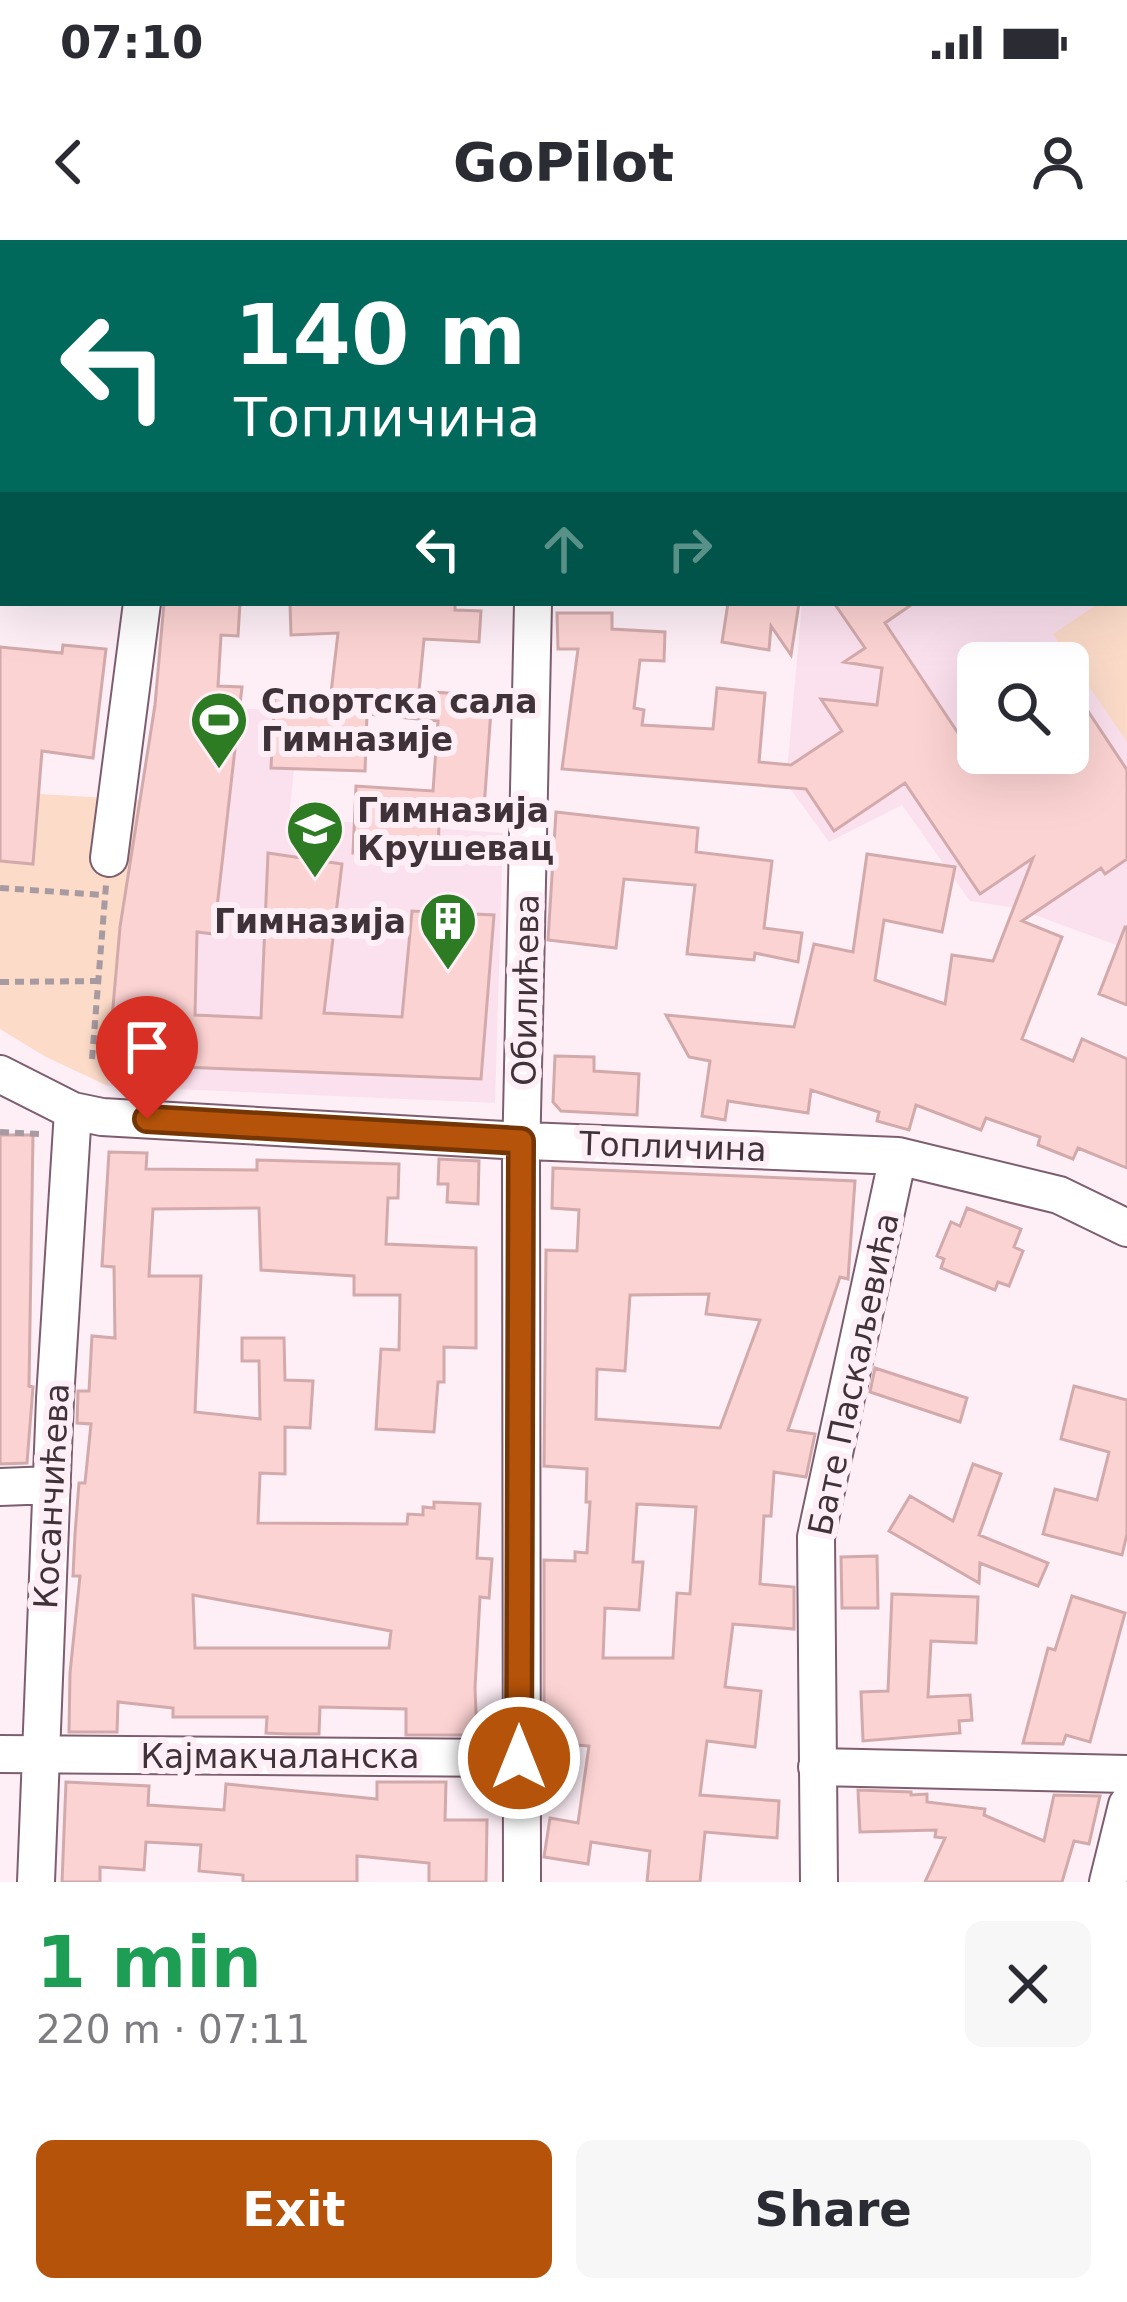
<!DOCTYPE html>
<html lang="en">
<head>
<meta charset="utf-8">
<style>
	:root { --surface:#fff; --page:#f7f7f7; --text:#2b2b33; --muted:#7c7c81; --accent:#b45309 }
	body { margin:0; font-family:"DejaVu Sans",sans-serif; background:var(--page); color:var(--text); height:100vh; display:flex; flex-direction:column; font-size:45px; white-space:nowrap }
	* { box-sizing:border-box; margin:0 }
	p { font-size:39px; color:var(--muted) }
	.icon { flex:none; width:66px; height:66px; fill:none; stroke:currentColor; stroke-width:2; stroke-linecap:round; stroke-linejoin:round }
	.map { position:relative; height:1642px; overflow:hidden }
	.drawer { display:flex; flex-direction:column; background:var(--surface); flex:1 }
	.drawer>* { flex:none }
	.top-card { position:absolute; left:0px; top:0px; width:1128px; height:366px; box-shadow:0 12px 48px #0002; background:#00695c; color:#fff; overflow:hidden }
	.buttons { position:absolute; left:957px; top:402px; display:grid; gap:24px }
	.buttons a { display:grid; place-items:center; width:132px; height:132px; border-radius:18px; background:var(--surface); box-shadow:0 12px 48px #0002; font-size:60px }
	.pin { position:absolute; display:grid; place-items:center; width:102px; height:102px; color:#fff; margin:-123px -51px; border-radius:50% 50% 50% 0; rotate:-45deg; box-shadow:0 0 12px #0007 }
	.pin .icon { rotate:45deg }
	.me { position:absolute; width:132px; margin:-66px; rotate:0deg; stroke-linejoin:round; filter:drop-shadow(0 0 9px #0008) }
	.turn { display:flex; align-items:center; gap:42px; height:252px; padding:0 36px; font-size:54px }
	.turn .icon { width:156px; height:156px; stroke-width:2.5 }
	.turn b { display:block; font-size:84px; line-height:102px }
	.lanes { display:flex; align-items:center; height:114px; padding:0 36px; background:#0003; justify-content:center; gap:60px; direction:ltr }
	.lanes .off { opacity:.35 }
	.round { display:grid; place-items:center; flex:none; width:126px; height:126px; border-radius:18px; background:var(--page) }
	.summary { display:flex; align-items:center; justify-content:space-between; height:204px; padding:0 36px }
	h1 { font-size:72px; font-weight:700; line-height:90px; color:#1e9e55 }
	.cta { display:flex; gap:24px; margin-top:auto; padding:24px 36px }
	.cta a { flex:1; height:138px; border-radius:18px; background:var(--accent); color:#fff; font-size:48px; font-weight:700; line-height:138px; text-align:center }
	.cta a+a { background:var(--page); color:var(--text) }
	.status { display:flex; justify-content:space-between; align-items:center; height:84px; padding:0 60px; background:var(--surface); direction:ltr }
	.status svg { height:33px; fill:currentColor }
	header { display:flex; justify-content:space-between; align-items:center; height:156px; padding:0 36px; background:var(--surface); font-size:54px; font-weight:700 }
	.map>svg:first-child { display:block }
	.built { fill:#fbe0ed; fill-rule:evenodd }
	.green { fill:#fcdbc9 }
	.building { fill:#fcd3d3; stroke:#d2aaab; stroke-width:3; fill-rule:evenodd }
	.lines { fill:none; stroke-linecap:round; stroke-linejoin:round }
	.minor-casing { stroke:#7d5e6e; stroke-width:40 }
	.path { stroke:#a89aa1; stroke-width:6; stroke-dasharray:9 6; stroke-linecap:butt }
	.minor { stroke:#fff; stroke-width:36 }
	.route-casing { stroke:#753606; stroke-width:30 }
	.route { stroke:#b45309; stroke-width:21 }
	.labels { text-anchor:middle; stroke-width:12; stroke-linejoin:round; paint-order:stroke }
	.poi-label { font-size:33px; font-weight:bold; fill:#403239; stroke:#feeff7; text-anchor:start }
	.street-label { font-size:33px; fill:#403239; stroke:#feeff7 }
</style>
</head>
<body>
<div class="status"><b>07:10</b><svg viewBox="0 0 49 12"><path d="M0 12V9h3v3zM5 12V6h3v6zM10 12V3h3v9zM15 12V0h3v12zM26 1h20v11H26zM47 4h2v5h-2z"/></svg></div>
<header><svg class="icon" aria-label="back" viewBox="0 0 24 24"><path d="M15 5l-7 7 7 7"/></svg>GoPilot<svg class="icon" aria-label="person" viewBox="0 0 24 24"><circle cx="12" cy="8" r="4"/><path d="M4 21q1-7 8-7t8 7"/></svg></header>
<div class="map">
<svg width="1127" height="1642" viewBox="0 0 1127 1642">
	<rect width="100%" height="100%" fill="#feeff7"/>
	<path class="built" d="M 946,0 L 1127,0 L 1127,709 L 1016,668 L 970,661 L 902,565 L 829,602 L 786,543 L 802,363 L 1125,363 L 1125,3 ZM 978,423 L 1068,423 L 1068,513 L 978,513 Z
		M 153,465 L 300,471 L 289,578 L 503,593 L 495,863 L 108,846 Z"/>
	<path class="green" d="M 1127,344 L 1127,502 L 1053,394 L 1099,363 L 1125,363 Z
		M 39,554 L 141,560 L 108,846 L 46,817 L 0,789 L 0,621 L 33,624 Z"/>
	<path class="building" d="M 164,363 L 240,363 L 238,396 L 221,395 L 218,446 L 242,447 L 214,694 L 197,692 L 195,775 L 261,778 L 268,613 L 342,624 L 324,773 L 402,777 L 412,671 L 494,675 L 481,839 L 108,824 L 120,687 L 155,465 Z
		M 290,363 L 455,363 L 455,370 L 481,371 L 479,402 L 424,399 L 419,451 L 492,456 L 483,583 L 439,582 L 438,616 L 353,613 L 356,546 L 433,551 L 438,481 L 367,474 L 365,531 L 271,528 L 275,449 L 331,453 L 338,393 L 291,395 Z
		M 728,363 L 799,363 L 791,415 L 771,386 L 769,410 L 722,402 Z
		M 834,363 L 914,363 L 885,383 L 964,502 L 970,498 L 978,513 L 1068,513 L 1068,441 L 1127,530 L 1127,619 L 1105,634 L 1101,628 L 1022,681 L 1062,697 L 1022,799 L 1073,821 L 1082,799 L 1127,819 L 1127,928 L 1078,908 L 1073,919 L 1038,905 L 1040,897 L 986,878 L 981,890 L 916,865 L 909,890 L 877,881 L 879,872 L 811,850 L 808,873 L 728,861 L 725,880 L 702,876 L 710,821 L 689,817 L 666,775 L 794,787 L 814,704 L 853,712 L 867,614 L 955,627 L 942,692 L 884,680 L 875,740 L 945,764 L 952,715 L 993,721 L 1033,618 L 980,654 L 905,543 L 834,591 L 806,549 L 562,529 L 578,409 L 558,409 L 557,373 L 612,373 L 612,389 L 665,392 L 664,421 L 640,420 L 634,468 L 644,470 L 642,485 L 713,489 L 717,448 L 765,453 L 759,522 L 791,525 L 842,491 L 821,459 L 877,465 L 882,428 L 844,422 L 865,408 Z
		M 63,405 L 106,409 L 93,518 L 42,511 L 33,624 L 0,621 L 0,407 L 62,413 Z
		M 556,572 L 698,588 L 696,612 L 772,621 L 764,688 L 802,693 L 798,722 L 755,713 L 754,720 L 687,714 L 695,645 L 624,639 L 616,708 L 548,700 Z
		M 1125,687 L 1127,687 L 1127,765 L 1099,754 Z
		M 555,816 L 594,817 L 594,831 L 639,834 L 637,875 L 561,871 L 553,862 Z
		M 0,895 L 33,895 L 29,1146 L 33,1147 L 27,1223 L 0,1224 Z
		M 109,912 L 147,913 L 146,929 L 257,930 L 257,920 L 399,924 L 398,958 L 388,958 L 386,1004 L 476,1008 L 476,1108 L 444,1107 L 444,1142 L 438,1142 L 434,1192 L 376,1189 L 381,1109 L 399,1110 L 400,1055 L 354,1055 L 354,1036 L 261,1030 L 259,968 L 153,969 L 149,1036 L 201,1036 L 195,1172 L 260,1179 L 259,1121 L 242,1121 L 242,1098 L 284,1098 L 285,1140 L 313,1141 L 310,1188 L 285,1187 L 285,1234 L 260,1233 L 258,1283 L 407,1284 L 408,1274 L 423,1275 L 423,1267 L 434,1268 L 434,1262 L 480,1264 L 477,1318 L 492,1319 L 489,1358 L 480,1357 L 475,1448 L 477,1495 L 406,1495 L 406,1469 L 320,1467 L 319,1494 L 288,1494 L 266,1493 L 267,1477 L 173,1477 L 173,1468 L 118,1462 L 117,1492 L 69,1492 L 70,1433 L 80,1336 L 73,1336 L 75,1294 L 79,1243 L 85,1243 L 91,1184 L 77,1183 L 78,1151 L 89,1151 L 92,1096 L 115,1098 L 114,1027 L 102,1026 ZM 193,1355 L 391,1391 L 389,1408 L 195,1408 Z
		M 439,919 L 479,921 L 478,964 L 447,962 L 448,944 L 438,944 Z
		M 553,928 L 855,941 L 848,1039 L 840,1037 L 788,1190 L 815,1194 L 806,1237 L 774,1232 L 771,1276 L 764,1276 L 760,1344 L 794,1347 L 794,1389 L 733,1384 L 725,1447 L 761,1451 L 755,1507 L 707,1501 L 700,1555 L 779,1561 L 777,1598 L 705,1592 L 700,1642 L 647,1642 L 650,1611 L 591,1602 L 588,1624 L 544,1617 L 550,1578 L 578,1583 L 589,1506 L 544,1502 L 544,1320 L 575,1321 L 575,1312 L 587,1313 L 590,1262 L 586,1262 L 587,1229 L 544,1226 L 546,1010 L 577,1011 L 579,970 L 552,968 ZM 709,1054 L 706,1074 L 760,1080 L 720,1188 L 596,1179 L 597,1129 L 625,1131 L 630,1055 ZM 637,1264 L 696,1267 L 690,1354 L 677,1353 L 673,1418 L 603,1418 L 605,1368 L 639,1370 L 643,1322 L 633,1322 Z
		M 967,968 L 1021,989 L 1014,1007 L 1023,1011 L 1009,1046 L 998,1042 L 995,1050 L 941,1028 L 944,1019 L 937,1016 L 951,982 L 960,986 Z
		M 875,1128 L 967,1158 L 960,1182 L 870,1152 Z
		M 1074,1146 L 1127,1160 L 1127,1294 L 1122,1315 L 1043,1294 L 1055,1249 L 1097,1260 L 1109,1212 L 1061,1199 Z
		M 973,1224 L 1001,1234 L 979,1295 L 1048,1323 L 1038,1346 L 980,1323 L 979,1343 L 889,1291 L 910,1256 L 953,1281 Z
		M 877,1316 L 878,1368 L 842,1368 L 841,1317 Z
		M 892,1354 L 978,1357 L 976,1403 L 931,1401 L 928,1457 L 970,1455 L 972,1480 L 959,1481 L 960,1493 L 863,1501 L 861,1452 L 888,1451 Z
		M 1072,1356 L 1125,1373 L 1090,1502 L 1066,1495 L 1063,1504 L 1023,1503 L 1048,1408 L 1055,1410 Z
		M 66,1542 L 149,1546 L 148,1565 L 224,1570 L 226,1544 L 377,1559 L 377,1542 L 446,1542 L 445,1580 L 487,1580 L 486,1642 L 429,1642 L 429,1623 L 357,1616 L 357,1642 L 243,1642 L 243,1635 L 199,1631 L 201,1605 L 146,1602 L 144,1630 L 100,1627 L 100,1642 L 62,1642 Z
		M 858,1550 L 911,1552 L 911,1555 L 927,1554 L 927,1562 L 985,1569 L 984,1575 L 1044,1601 L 1054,1555 L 1100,1556 L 1089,1604 L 1074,1601 L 1062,1642 L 925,1642 L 945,1598 L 935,1597 L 936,1590 L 860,1592 Z"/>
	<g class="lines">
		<defs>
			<path id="minor" d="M 189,3 L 189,0
				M 543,3 L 543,0
				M 1125,120 L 1127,119
				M 109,618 L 142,363
				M 0,834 L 73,871 L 102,877 L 504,900 L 898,916 L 1059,955 L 1127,988
				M 0,1247 L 52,1245
				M 0,1514 L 519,1518
				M 817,1527 L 1127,1534
				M 36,1642 L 55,1159 L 73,871
				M 522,1642 L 521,921 L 533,363
				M 819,1642 L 816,1297 L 898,916
				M 1108,1642 L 1127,1565"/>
		</defs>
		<use href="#minor" class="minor-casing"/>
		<path class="path" d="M 0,648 L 104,655
			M 0,742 L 97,741
			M 92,819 L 106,645
			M 0,892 L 39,894"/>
		<use href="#minor" class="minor"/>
	</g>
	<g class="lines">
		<defs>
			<path id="route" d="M 147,879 L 521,901 L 519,1518"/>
		</defs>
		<use href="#route" class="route-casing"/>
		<use href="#route" class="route"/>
	</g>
	<defs>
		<symbol id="stadium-pin" viewBox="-11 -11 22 30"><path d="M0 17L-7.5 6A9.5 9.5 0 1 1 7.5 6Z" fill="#2d7b23" stroke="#feeff7"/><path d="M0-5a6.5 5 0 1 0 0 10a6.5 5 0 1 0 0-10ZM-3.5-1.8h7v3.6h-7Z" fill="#fff"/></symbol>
		<symbol id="school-pin" viewBox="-11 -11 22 30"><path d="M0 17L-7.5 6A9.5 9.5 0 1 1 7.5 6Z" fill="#2d7b23" stroke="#feeff7"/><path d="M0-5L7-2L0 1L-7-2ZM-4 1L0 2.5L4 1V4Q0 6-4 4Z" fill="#fff"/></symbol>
		<symbol id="building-pin" viewBox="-11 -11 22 30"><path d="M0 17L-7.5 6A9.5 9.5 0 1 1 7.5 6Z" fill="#2d7b23" stroke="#feeff7"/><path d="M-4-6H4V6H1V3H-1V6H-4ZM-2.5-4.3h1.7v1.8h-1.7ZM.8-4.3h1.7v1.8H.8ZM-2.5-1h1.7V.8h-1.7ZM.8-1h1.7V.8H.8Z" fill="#fff"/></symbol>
	</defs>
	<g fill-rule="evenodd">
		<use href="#stadium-pin" x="186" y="447" width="66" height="90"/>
		<use href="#school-pin" x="282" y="556" width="66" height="90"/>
		<use href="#building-pin" x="415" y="648" width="66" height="90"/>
	</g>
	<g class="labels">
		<g class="poi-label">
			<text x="261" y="473">Спортска сала<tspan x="261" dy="38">Гимназије</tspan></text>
			<text x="357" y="582">Гимназија<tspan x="357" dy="38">Крушевац</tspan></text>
			<text x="406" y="693" text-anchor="end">Гимназија</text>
		</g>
		<g class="street-label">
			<text transform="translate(525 750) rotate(-89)" y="12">Обилићева</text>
			<text transform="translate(673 906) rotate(2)" y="12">Топличина</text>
			<text transform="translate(853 1134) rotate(-78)" y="12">Бате Паскаљевића</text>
			<text transform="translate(51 1256) rotate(-87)" y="12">Косанчићева</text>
			<text x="280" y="1528">Кајмакчаланска</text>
		</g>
	</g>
</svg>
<div class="buttons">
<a><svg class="icon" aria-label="search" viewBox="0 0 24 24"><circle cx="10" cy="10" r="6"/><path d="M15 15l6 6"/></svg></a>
</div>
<div class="pin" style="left:147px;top:879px;background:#d93025"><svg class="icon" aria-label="arrive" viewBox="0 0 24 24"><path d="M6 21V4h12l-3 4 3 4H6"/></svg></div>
<svg class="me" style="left:519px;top:1518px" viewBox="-20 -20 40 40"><circle r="17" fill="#b45309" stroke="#fff" stroke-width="3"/><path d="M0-11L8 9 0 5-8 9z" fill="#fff"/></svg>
<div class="top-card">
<div class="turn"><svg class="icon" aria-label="left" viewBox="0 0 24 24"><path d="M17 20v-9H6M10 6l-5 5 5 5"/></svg><div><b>140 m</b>Топличина</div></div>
<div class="lanes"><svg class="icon" aria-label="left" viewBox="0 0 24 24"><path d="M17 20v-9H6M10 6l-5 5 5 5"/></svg><svg class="icon off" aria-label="ahead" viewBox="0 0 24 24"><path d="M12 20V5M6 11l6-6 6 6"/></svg><svg class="icon off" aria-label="right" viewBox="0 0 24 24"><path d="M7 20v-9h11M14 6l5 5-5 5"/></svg></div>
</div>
</div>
<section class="drawer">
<div class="summary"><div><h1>1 min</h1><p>220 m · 07:11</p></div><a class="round"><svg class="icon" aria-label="close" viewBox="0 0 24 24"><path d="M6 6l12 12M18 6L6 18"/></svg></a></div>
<div class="cta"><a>Exit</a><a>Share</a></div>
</section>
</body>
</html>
